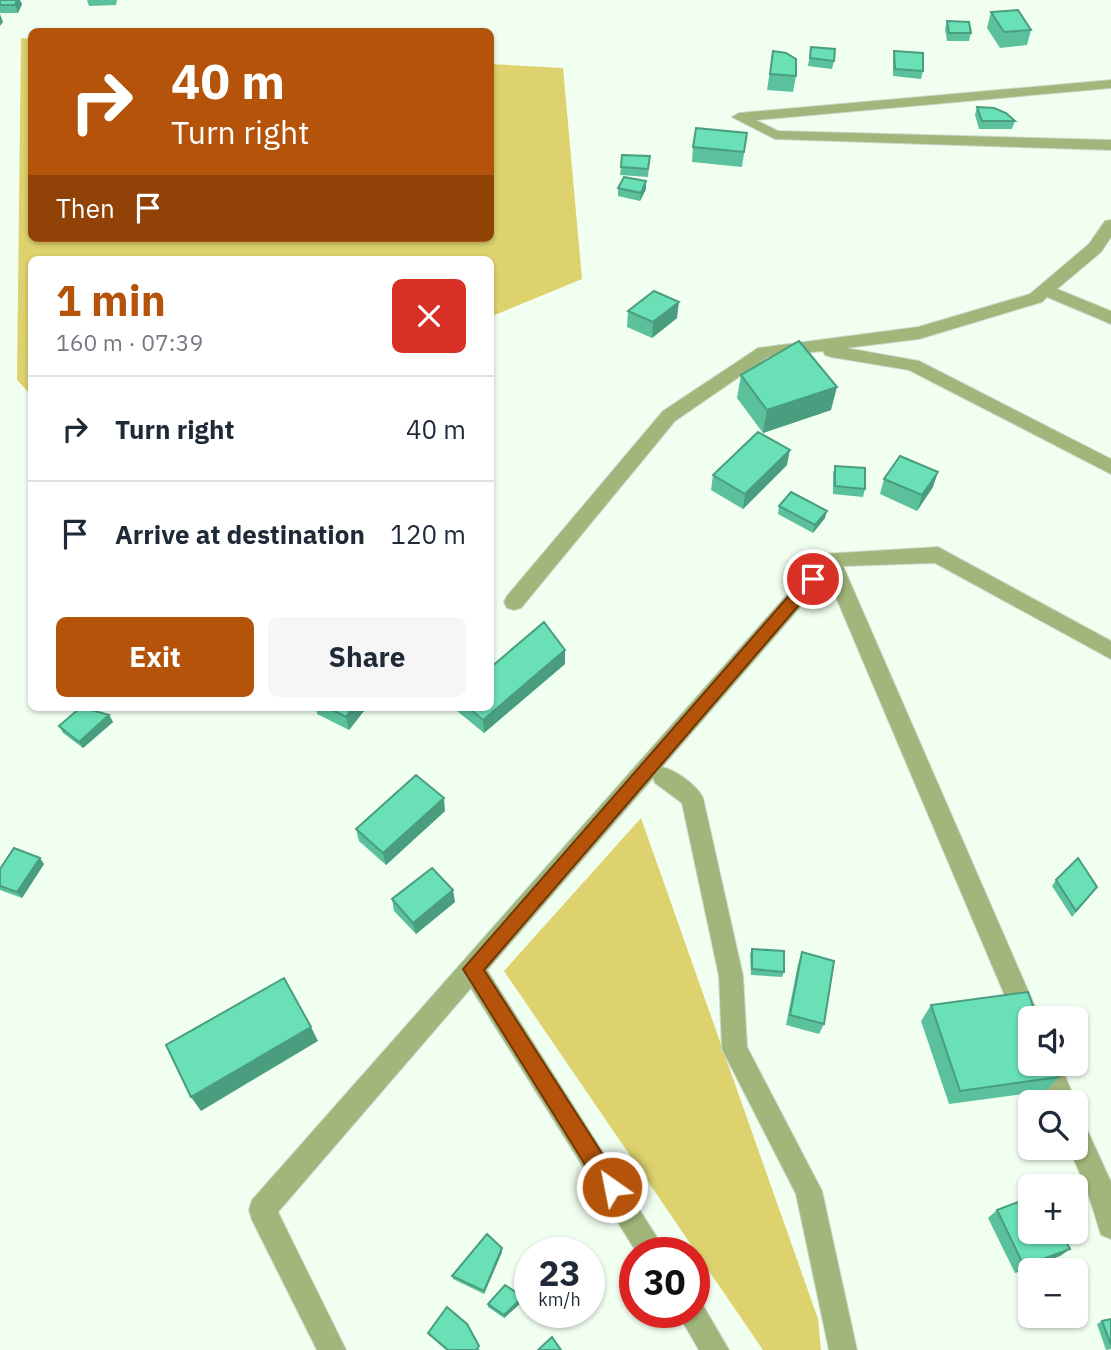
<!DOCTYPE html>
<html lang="en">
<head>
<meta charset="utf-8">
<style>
	:root { --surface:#fff; --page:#f6f6f7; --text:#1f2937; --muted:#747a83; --line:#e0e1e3; --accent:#b45309 }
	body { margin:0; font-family:"IBM Plex Sans",sans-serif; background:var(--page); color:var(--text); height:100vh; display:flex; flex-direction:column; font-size:26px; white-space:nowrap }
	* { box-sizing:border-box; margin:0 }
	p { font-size:23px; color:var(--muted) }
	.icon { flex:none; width:38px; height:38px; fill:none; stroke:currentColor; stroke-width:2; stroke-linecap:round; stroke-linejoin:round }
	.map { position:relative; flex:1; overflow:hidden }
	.drawer { position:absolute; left:28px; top:256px; width:466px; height:455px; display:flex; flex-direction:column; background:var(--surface); border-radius:10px; box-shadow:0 2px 5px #0004 }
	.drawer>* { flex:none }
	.banner { position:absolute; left:28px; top:28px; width:466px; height:214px; border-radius:10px; box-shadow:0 2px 5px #0004; background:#b45309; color:#fff; overflow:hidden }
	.buttons { position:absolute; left:1018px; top:1006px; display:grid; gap:14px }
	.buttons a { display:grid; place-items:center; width:70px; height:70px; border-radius:10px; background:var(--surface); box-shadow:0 2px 5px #0004; font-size:35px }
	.speed { position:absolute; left:514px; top:1237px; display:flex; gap:14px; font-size:35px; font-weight:700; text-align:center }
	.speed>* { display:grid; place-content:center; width:91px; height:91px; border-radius:50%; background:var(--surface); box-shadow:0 2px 5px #0004; line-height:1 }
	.speed small { font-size:18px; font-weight:400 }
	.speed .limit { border:10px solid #d22; background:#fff; color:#111 }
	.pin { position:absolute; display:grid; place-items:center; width:60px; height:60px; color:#fff; margin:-30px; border:4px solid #fff; border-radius:50%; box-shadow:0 2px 7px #0007 }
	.me { position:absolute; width:77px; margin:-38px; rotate:327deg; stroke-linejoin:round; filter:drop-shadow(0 0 5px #0008) }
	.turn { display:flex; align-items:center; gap:24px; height:147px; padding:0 28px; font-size:32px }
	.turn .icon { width:91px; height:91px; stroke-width:2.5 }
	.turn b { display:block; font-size:49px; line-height:60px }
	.then { display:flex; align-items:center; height:66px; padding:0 28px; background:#0003; gap:14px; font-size:26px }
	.round { display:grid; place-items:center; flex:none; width:74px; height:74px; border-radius:10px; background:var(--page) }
	.overview { display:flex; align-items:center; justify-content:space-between; height:119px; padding:0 28px }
	h1 { font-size:42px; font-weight:700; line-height:52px; color:var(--accent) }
	.button { display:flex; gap:14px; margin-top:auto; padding:14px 28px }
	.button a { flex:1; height:80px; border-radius:10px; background:var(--accent); color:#fff; font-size:28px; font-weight:700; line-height:80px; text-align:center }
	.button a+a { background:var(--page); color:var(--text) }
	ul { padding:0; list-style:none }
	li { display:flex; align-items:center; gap:21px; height:105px; padding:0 28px; border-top:2px solid var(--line) }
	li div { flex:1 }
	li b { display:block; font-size:26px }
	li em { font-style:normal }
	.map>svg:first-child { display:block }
	.green { fill:#ddd26e }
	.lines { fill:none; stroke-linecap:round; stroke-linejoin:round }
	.street-casing { stroke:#cddacd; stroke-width:2 }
	.street { fill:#a1b67b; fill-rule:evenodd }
	.wall { fill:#5ac19c }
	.shaded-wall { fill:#4a9d7f }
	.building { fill:#69e0b5; stroke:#4a9d7f; stroke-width:2 }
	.route { fill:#b45309; stroke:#753606; stroke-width:2 }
</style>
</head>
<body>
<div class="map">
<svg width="1111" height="1350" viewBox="0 0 1111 1350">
	<rect width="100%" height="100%" fill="#f1fff1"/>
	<path class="green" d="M 21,38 L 32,39 L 32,238 L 490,238 L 490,64 L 563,68 L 582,279 L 490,317 L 490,259 L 32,259 L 31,395 L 17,380 Z
		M 641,818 L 818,1319 L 821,1350 L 763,1350 L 504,971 Z"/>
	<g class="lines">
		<defs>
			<path id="street" d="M 1111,80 L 1111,88 L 756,120 L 778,131 L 1111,140 L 1111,150 L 775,139 L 732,117 L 739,113 Z
				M 1111,220 L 1111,237 L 1101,252 L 1057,289 L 1111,311 L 1111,324 L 1047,297 L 1042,302 L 919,339 L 846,348 L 919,361 L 1111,459 L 1111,474 L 909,370 L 831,357 L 825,355 L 823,351 L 768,357 L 675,421 L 521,608 L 514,610 L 507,608 L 504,602 L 507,596 L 663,411 L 758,348 L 918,327 L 1030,294 L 1089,244 L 1105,221 Z
				M 938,547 L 1111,641 L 1111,659 L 935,563 L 843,566 L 1040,1018 L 1031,1018 L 1031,1039 L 1022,1036 L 827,576 L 662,767 C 676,770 697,785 703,798 L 743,976 L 747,1047 L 822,1191 L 857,1350 L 829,1350 L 796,1194 L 722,1049 L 719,976 L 682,803 L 655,783 L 653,778 L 487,970 L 667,1253 L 637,1253 L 471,988 L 278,1212 L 346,1350 L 317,1350 L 252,1220 L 249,1210 L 252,1200 L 823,554 Z
				M 1034,1064 L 1060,1064 L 1076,1102 L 1050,1102 Z
				M 1076,1121 L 1085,1125 L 1111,1182 L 1111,1239 L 1101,1235 L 1087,1190 L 1069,1148 L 1076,1148 Z
				M 695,1300 L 701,1302 L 729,1350 L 699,1350 L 677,1312 L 695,1312 Z"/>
		</defs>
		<use href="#street" class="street-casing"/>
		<use href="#street" class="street"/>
	</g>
	<path class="wall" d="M 0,0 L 22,4 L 18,13 L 0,13 Z
		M 87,0 L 117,0 L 116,5 L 89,6 Z
		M 991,12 L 1031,30 L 1027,45 L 1000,48 L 987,28 Z
		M 947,21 L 971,33 L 969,41 L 947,41 L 945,29 Z
		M 811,47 L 834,61 L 832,69 L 808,66 Z
		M 773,51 L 796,76 L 793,92 L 767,90 Z
		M 894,51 L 923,71 L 921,79 L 893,76 L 893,59 Z
		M 977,107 L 1015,121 L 1012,129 L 979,129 L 975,115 Z
		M 747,133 L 742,167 L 692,162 L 693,147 Z
		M 650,156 L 648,177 L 620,175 L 621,167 Z
		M 646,181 L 646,189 L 640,201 L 618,196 L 618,188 Z
		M 628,311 L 677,318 L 652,338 L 627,327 Z
		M 741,375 L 831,410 L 763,433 L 737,398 Z
		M 787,465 L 743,509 L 711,490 L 713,475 Z
		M 835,466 L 865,489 L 863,497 L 833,494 L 833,473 Z
		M 884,479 L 933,487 L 917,511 L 880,494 Z
		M 779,506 L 825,518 L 813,533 L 778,514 Z
		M 565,650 L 565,664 L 484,733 L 457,711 L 457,707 L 490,707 Z
		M 316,707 L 367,707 L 349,730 L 317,714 Z
		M 109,715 L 113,722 L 83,748 L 63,733 L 59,726 Z
		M 445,811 L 386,865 L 359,841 L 356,829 Z
		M 44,864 L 22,898 L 0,890 L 0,869 Z
		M 1056,880 L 1097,887 L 1072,917 L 1052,886 Z
		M 392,899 L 455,902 L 416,934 L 394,911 Z
		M 752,949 L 784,972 L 782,977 L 751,975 L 750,954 Z
		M 802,952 L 824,1024 L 819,1034 L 786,1025 L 798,964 Z
		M 931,1005 L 1059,1077 L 1046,1091 L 949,1104 L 921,1021 Z
		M 997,1210 L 1070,1249 L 1060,1256 L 1015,1273 L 988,1218 Z
		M 502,1252 L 484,1294 L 453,1279 L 452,1276 Z
		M 523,1301 L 504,1318 L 488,1307 L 488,1304 Z
		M 1111,1319 L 1111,1349 L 1106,1350 L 1097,1324 L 1102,1321 Z
		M 428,1333 L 480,1349 L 479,1350 L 446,1350 L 430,1336 Z"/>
	<path class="shaded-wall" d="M 17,0 L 20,0 L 22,4 L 18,13 L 15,5 Z
		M 0,14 L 3,22 L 0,26 Z
		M 646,181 L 646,189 L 640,201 L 641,193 Z
		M 679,302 L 677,318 L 652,338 L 653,322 Z
		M 837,387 L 831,410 L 763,433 L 767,410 Z
		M 790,450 L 787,465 L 743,509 L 745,494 Z
		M 938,472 L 933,487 L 917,511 L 922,495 Z
		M 827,511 L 825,518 L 813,533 L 815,525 Z
		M 565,650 L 565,664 L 484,733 L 483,720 Z
		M 353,707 L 367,707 L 349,730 L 346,717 Z
		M 109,715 L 113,722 L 83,748 L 79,742 Z
		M 444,798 L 445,811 L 386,865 L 383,853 Z
		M 40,858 L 44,864 L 22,898 L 17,892 Z
		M 453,890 L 455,902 L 416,934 L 413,923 Z
		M 311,1027 L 318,1041 L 201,1111 L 191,1097 Z
		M 502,1248 L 502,1252 L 484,1294 L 484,1291 Z
		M 1070,1249 L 1060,1256 L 1015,1273 L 1024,1266 Z
		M 523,1297 L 523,1301 L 504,1318 L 504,1315 Z"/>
	<path class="building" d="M 0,0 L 17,0 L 15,5 L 0,5 Z
		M 1018,10 L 1031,30 L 1004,32 L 991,12 Z
		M 947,21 L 969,22 L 971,33 L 949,33 Z
		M 811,47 L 835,49 L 834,61 L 810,58 Z
		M 773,51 L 786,53 L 796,59 L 796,76 L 770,74 Z
		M 894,51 L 923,53 L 923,71 L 895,69 Z
		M 977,107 L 994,108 L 1006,113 L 1015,121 L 982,121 Z
		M 696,128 L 747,133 L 744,152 L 693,147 Z
		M 622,155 L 650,156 L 648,169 L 621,167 Z
		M 624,177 L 646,181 L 641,193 L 618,188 Z
		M 654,291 L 679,302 L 653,322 L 628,311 Z
		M 799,341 L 837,387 L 767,410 L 741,375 Z
		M 758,432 L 790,450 L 745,494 L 713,475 Z
		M 900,456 L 938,472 L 922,495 L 884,479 Z
		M 835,466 L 865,468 L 865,489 L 835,486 Z
		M 791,492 L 827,511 L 815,525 L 779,506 Z
		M 544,622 L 565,650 L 483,720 L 468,707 L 490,707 L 490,668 Z
		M 81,707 L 109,715 L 79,742 L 59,726 Z
		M 327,707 L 353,707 L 346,717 Z
		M 416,775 L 444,798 L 383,853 L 356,829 Z
		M 14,848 L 40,858 L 17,892 L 0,886 L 0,869 Z
		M 1078,858 L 1097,887 L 1076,911 L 1056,880 Z
		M 432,868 L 453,890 L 413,923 L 392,899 Z
		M 752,949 L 784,951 L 784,972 L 752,969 Z
		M 802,952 L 834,961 L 824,1024 L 790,1015 Z
		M 284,978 L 311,1027 L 191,1097 L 166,1045 Z
		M 1028,992 L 1037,1018 L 1031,1018 L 1031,1064 L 1054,1064 L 1059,1077 L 960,1091 L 931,1005 Z
		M 1031,1197 L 1031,1232 L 1061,1232 L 1070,1249 L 1024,1266 L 997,1210 Z
		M 487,1234 L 502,1248 L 484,1291 L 452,1276 Z
		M 505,1285 L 523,1297 L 504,1315 L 488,1304 Z
		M 447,1307 L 467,1324 L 479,1346 L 476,1350 L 448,1350 L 428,1333 Z
		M 1111,1319 L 1111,1345 L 1102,1321 Z
		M 552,1337 L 561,1350 L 538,1350 Z"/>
	<path class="route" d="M 813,573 L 820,579 L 818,583 L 484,970 L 619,1180 L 622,1187 L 619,1195 L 612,1198 L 604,1195 L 463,969 L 807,575 Z"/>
</svg>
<div class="buttons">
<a><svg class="icon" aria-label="sound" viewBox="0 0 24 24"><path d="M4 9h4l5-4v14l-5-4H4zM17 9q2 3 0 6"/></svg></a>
<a><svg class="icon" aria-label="search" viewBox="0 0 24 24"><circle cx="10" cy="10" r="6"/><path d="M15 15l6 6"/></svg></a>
<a>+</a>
<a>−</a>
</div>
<div class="speed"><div>23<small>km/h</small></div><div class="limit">30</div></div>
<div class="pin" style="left:813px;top:579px;background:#d93025"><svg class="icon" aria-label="arrive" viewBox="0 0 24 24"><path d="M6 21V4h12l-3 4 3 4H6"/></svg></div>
<svg class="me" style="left:612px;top:1187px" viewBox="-20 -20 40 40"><circle r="17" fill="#b45309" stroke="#fff" stroke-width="3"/><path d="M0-11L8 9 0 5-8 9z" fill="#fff"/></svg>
<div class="banner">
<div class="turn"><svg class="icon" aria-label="right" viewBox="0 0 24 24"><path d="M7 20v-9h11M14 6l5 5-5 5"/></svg><div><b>40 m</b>Turn right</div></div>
<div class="then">Then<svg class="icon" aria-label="arrive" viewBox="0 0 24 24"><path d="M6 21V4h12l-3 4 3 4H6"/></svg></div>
</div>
<section class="drawer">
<div class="overview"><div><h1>1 min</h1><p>160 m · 07:39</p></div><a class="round" style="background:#d93025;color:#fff"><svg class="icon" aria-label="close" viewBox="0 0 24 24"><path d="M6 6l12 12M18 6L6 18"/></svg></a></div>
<ul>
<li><svg class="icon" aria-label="right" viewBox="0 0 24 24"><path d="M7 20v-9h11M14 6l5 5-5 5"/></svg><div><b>Turn right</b></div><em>40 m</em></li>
<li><svg class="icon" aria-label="arrive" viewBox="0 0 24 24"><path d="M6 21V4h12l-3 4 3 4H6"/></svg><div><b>Arrive at destination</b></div><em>120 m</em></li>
</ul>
<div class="button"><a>Exit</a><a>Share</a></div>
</section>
</div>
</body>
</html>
